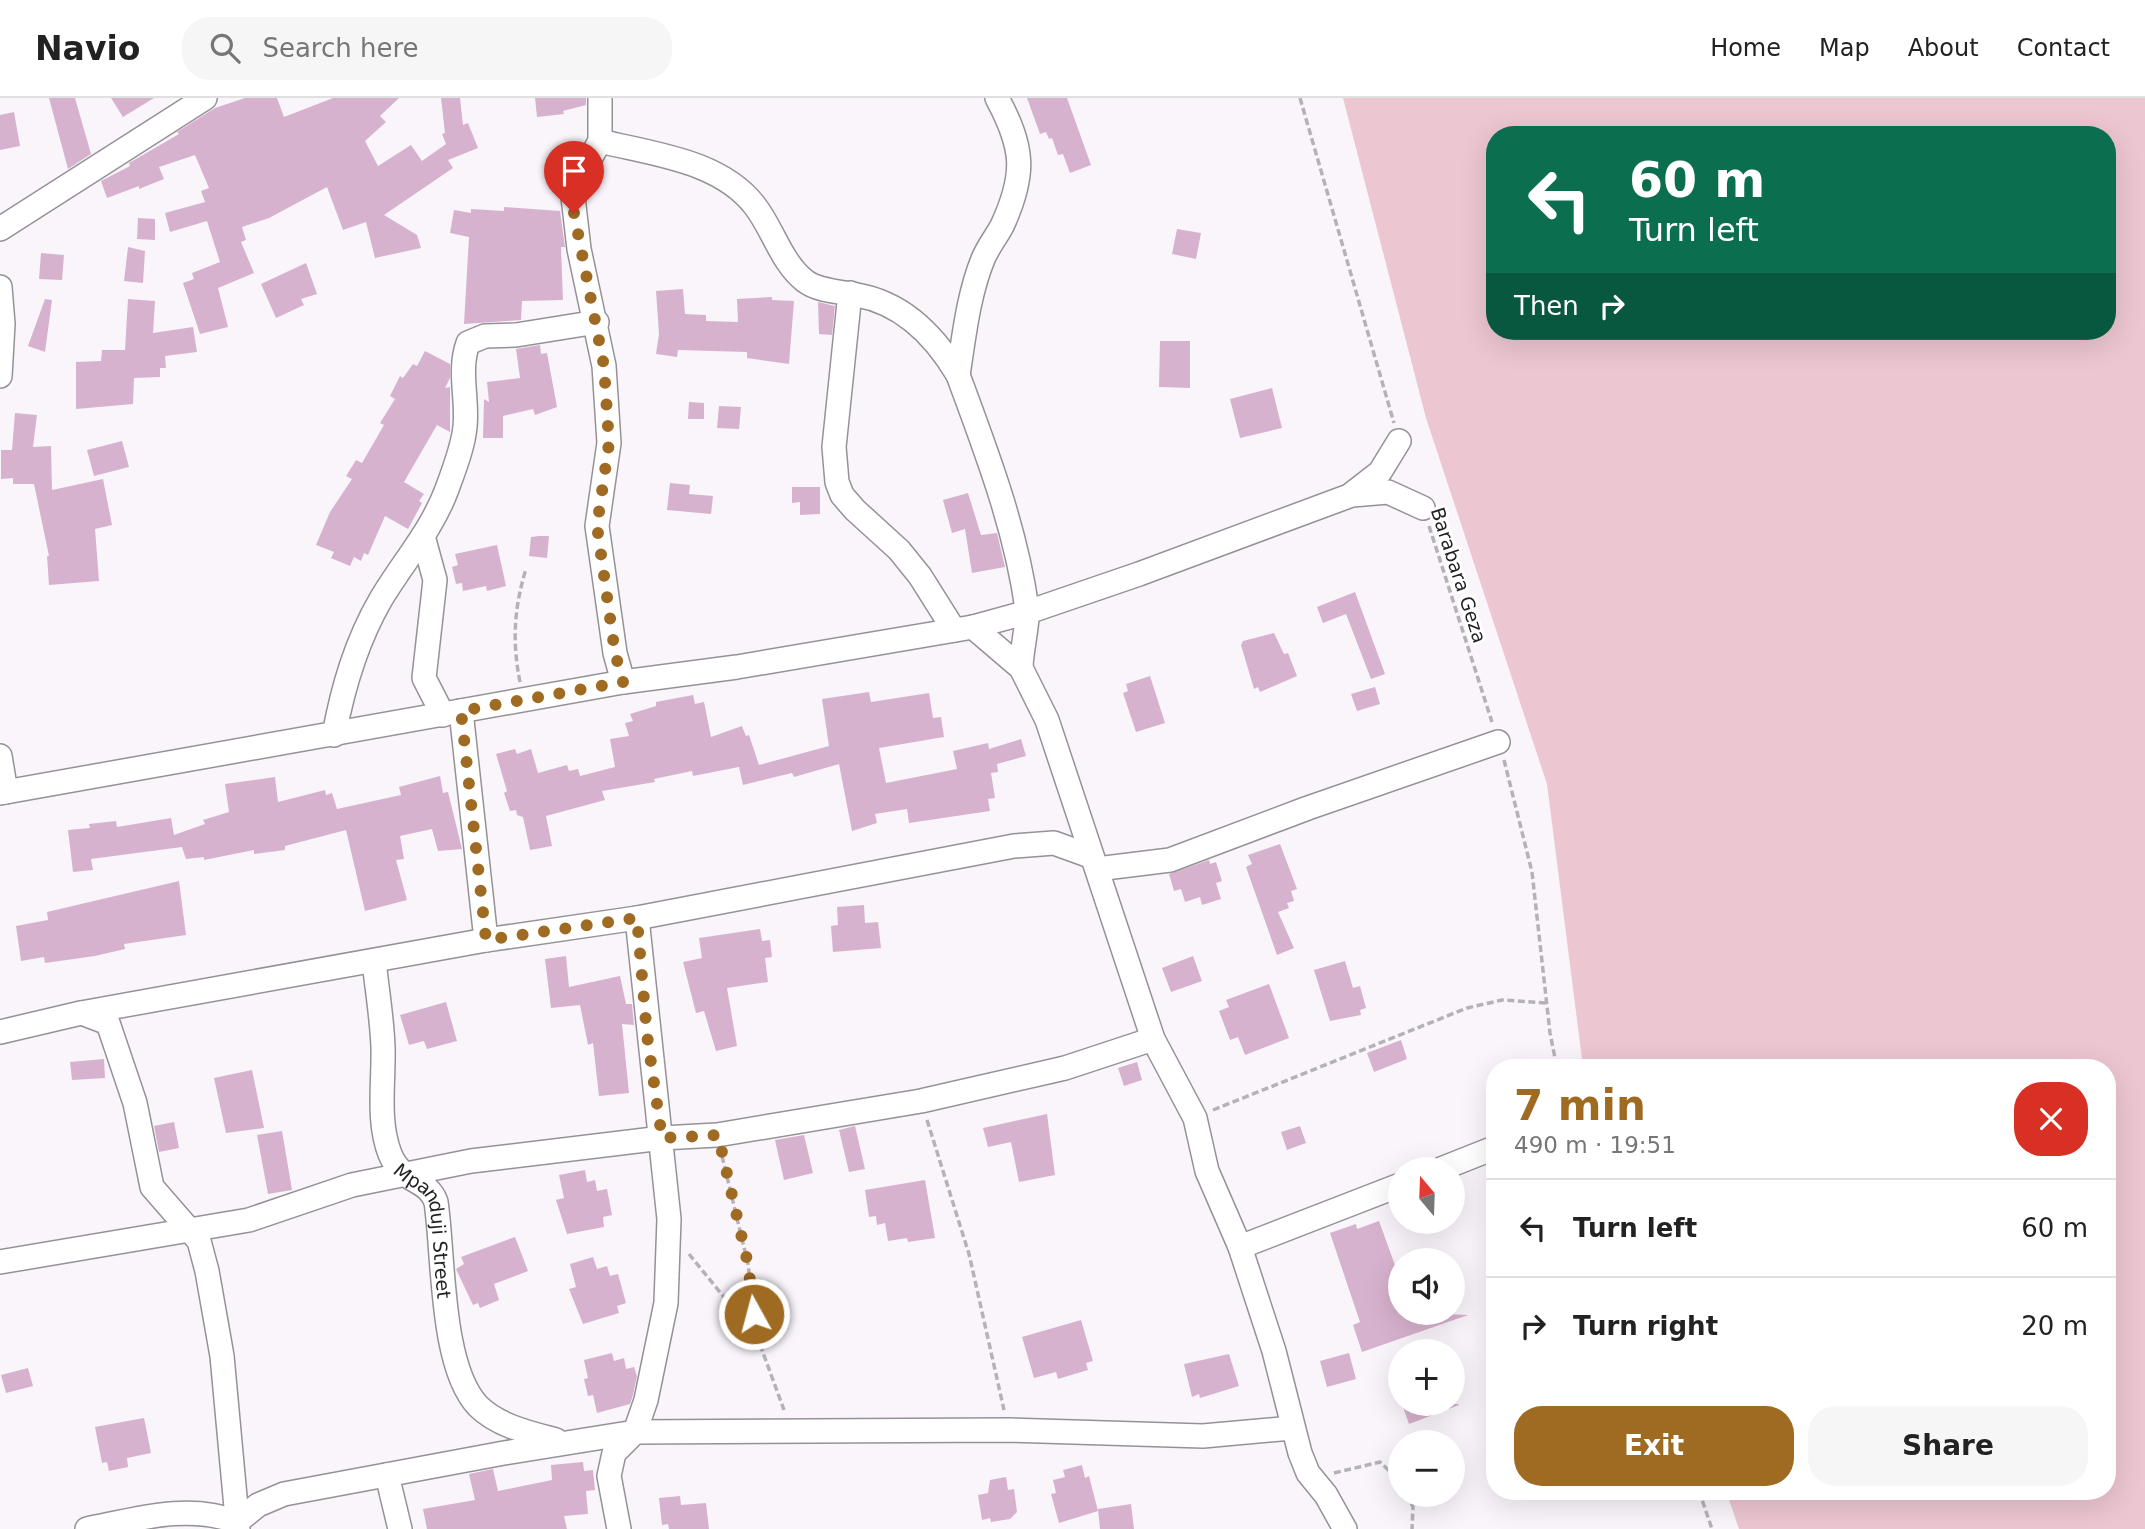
<!DOCTYPE html>
<html lang="en">
<head>
<meta charset="utf-8">
<style>
	:root { --surface:#fff; --page:#f6f6f6; --text:#222; --muted:#767676; --line:#e0e0e0; --accent:#9f6b23 }
	body { margin:0; font-family:"DejaVu Sans",sans-serif; background:var(--page); color:var(--text); height:100vh; display:flex; flex-direction:column; font-size:26px; white-space:nowrap }
	* { box-sizing:border-box; margin:0 }
	p { font-size:23px; color:var(--muted) }
	.icon { flex:none; width:38px; height:38px; fill:none; stroke:currentColor; stroke-width:2; stroke-linecap:round; stroke-linejoin:round }
	.map { position:relative; flex:1; overflow:hidden }
	.side { position:absolute; left:1486px; top:961px; width:630px; height:441px; display:flex; flex-direction:column; background:var(--surface); border-radius:28px; box-shadow:0 7px 28px #0002 }
	.side>* { flex:none }
	.guide { position:absolute; left:1486px; top:28px; width:630px; height:214px; border-radius:28px; box-shadow:0 7px 28px #0002; background:#0b6e4f; color:#fff; overflow:hidden }
	.needle { width:46px; rotate:341deg }
	.buttons { position:absolute; left:1388px; top:1059px; display:grid; gap:14px }
	.buttons a { display:grid; place-items:center; width:77px; height:77px; border-radius:50%; background:var(--surface); box-shadow:0 7px 28px #0002; font-size:35px }
	.pin { position:absolute; display:grid; place-items:center; width:60px; height:60px; color:#fff; margin:-72px -30px; border-radius:50% 50% 50% 0; rotate:-45deg; box-shadow:0 0 7px #0007 }
	.pin .icon { rotate:45deg }
	.me { position:absolute; width:77px; margin:-38px; rotate:353deg; stroke-linejoin:round; filter:drop-shadow(0 0 5px #0008) }
	.turn { display:flex; align-items:center; gap:24px; height:147px; padding:0 28px; font-size:32px }
	.turn .icon { width:91px; height:91px; stroke-width:2.5 }
	.turn b { display:block; font-size:49px; line-height:60px }
	.then { display:flex; align-items:center; height:66px; padding:0 28px; background:#0003; gap:14px; font-size:26px }
	.round { display:grid; place-items:center; flex:none; width:74px; height:74px; border-radius:28px; background:var(--page) }
	.summary { display:flex; align-items:center; justify-content:space-between; height:119px; padding:0 28px }
	h1 { font-size:42px; font-weight:700; line-height:52px; color:var(--accent) }
	.cta { display:flex; gap:14px; margin-top:auto; padding:14px 28px }
	.cta a { flex:1; height:80px; border-radius:28px; background:var(--accent); color:#fff; font-size:28px; font-weight:700; line-height:80px; text-align:center }
	.cta a+a { background:var(--page); color:var(--text) }
	ul { padding:0; list-style:none }
	li { display:flex; align-items:center; gap:21px; height:98px; padding:0 28px; border-top:2px solid var(--line) }
	li div { flex:1 }
	li b { display:block; font-size:26px }
	li em { font-style:normal }
	header { display:flex; align-items:center; gap:42px; box-sizing:border-box; height:98px; padding:0 35px; background:var(--surface); border-bottom:2px solid var(--line) }
	header strong { font-size:33px }
	nav { display:flex; gap:38px; margin-inline-start:auto; font-size:24px }
	.search { width:490px; height:63px; background:var(--page); display:flex; align-items:center; gap:18px; box-sizing:border-box; padding:0 24px; border-radius:28px; color:var(--muted); font-size:26px }
	.map>svg:first-child { display:block }
	.green { fill:#ecc6d1; fill-rule:evenodd }
	.building { fill:#d7b2ce }
	.lines { fill:none; stroke-linecap:round; stroke-linejoin:round }
	.minor-casing { stroke:#959297; stroke-width:26 }
	.path { stroke:#b5b2b7; stroke-width:3.5; stroke-dasharray:7 3.5; stroke-linecap:butt }
	.minor { stroke:#fff; stroke-width:23 }
	.route { stroke:#9f6b23; stroke-width:12; stroke-dasharray:0 21.6 }
	.labels { text-anchor:middle; stroke-width:6; stroke-linejoin:round; paint-order:stroke }
	.street-label { font-size:19px; fill:#232124; stroke:#fff }
</style>
</head>
<body>
<header>
<strong>Navio</strong>
<div class="search"><svg class="icon" aria-label="search" viewBox="0 0 24 24"><circle cx="10" cy="10" r="6"/><path d="M15 15l6 6"/></svg>Search here</div>
<nav><a>Home</a><a>Map</a><a>About</a><a>Contact</a></nav>
</header>
<div class="map">
<svg width="2145" height="1431" viewBox="0 0 2145 1431">
	<rect width="100%" height="100%" fill="#f9f5fb"/>
	<path class="green" d="M 1343,0 L 2145,0 L 2145,1431 L 1739,1431 L 1726,1393 L 2107,1393 L 2107,970 L 1583,969 L 1547,686 L 1426,320 ZM 1494,37 L 2107,37 L 2107,233 L 1494,233 Z"/>
	<path class="building" d="M 49,0 L 75,0 L 91,56 L 68,71 Z
		M 111,0 L 154,0 L 123,19 Z
		M 245,0 L 277,0 L 284,19 L 333,0 L 399,0 L 380,18 L 386,24 L 365,43 L 378,68 L 411,47 L 422,63 L 446,46 L 442,36 L 445,35 L 441,0 L 460,0 L 463,27 L 468,25 L 478,50 L 448,62 L 453,70 L 384,117 L 417,137 L 421,150 L 375,160 L 366,124 L 343,132 L 327,89 L 269,120 L 242,129 L 246,142 L 241,144 L 254,175 L 218,190 L 228,229 L 200,236 L 183,185 L 194,181 L 192,175 L 220,164 L 207,123 L 170,134 L 165,115 L 205,104 L 201,93 L 209,90 L 195,57 L 159,69 L 164,81 L 139,91 L 139,88 L 107,100 L 101,83 L 130,68 L 129,65 L 179,36 L 177,34 L 215,10 Z
		M 535,0 L 586,0 L 586,7 L 563,13 L 564,16 L 537,19 Z
		M 1027,0 L 1067,0 L 1091,67 L 1070,75 L 1063,56 L 1058,57 L 1052,40 L 1049,41 L 1046,34 L 1040,36 Z
		M 14,14 L 20,48 L 0,52 L 0,17 Z
		M 504,109 L 560,113 L 565,149 L 561,149 L 563,202 L 522,203 L 521,222 L 464,226 L 469,139 L 450,135 L 454,112 L 471,115 L 471,111 L 504,113 Z
		M 138,120 L 155,121 L 155,142 L 137,141 Z
		M 1177,131 L 1201,135 L 1196,161 L 1172,156 Z
		M 128,149 L 145,153 L 143,185 L 124,183 Z
		M 41,155 L 64,157 L 62,182 L 39,181 Z
		M 306,165 L 317,196 L 301,201 L 304,207 L 276,220 L 261,186 Z
		M 683,191 L 685,216 L 706,217 L 706,223 L 738,224 L 737,201 L 772,199 L 772,202 L 794,203 L 789,266 L 747,260 L 747,254 L 678,252 L 677,259 L 656,256 L 659,236 L 656,193 Z
		M 45,201 L 52,202 L 45,254 L 28,248 Z
		M 128,201 L 155,203 L 153,235 L 193,229 L 197,254 L 165,258 L 166,270 L 160,270 L 160,279 L 134,280 L 133,306 L 76,311 L 76,264 L 101,263 L 102,252 L 125,252 Z
		M 818,204 L 835,208 L 832,237 L 819,236 Z
		M 1160,243 L 1190,243 L 1190,290 L 1159,289 Z
		M 540,247 L 541,256 L 547,255 L 557,309 L 535,317 L 533,311 L 503,318 L 503,340 L 483,340 L 484,301 L 489,304 L 487,284 L 520,280 L 516,251 Z
		M 425,253 L 450,266 L 450,280 L 445,290 L 450,289 L 450,334 L 437,327 L 404,384 L 424,396 L 419,403 L 422,405 L 408,431 L 385,418 L 368,457 L 364,455 L 361,463 L 354,459 L 350,468 L 331,460 L 334,454 L 316,447 L 330,414 L 352,381 L 346,378 L 356,362 L 362,365 L 384,327 L 380,325 L 395,301 L 390,298 L 400,278 L 403,280 L 413,266 L 417,268 Z
		M 1272,290 L 1282,330 L 1240,340 L 1230,301 Z
		M 689,304 L 704,305 L 704,321 L 688,321 Z
		M 719,308 L 741,309 L 739,331 L 717,330 Z
		M 15,315 L 37,317 L 33,349 L 51,348 L 52,392 L 103,381 L 112,427 L 95,431 L 99,483 L 49,487 L 47,458 L 49,458 L 34,386 L 13,386 L 13,380 L 1,381 L 1,352 L 12,352 Z
		M 122,343 L 129,369 L 94,378 L 87,352 Z
		M 670,385 L 690,387 L 689,396 L 713,398 L 711,416 L 667,412 Z
		M 792,389 L 820,389 L 820,416 L 800,417 L 800,404 L 792,405 Z
		M 968,395 L 981,437 L 997,435 L 1005,469 L 972,475 L 965,431 L 952,435 L 943,402 Z
		M 539,438 L 549,438 L 547,460 L 529,458 L 531,439 Z
		M 497,447 L 506,488 L 487,493 L 486,488 L 463,493 L 462,485 L 456,486 L 452,469 L 458,467 L 455,456 Z
		M 1355,494 L 1385,576 L 1371,581 L 1346,516 L 1323,525 L 1317,509 Z
		M 1274,535 L 1284,556 L 1288,555 L 1297,578 L 1260,594 L 1258,589 L 1254,591 L 1241,547 L 1243,543 Z
		M 1150,578 L 1165,625 L 1136,634 L 1123,595 L 1128,593 L 1126,586 Z
		M 1375,589 L 1380,606 L 1357,613 L 1351,596 Z
		M 869,594 L 871,604 L 929,595 L 933,620 L 941,619 L 944,639 L 879,650 L 886,685 L 957,671 L 953,653 L 988,645 L 989,651 L 1021,641 L 1026,658 L 997,666 L 998,674 L 991,675 L 995,700 L 988,701 L 990,713 L 909,725 L 907,711 L 875,716 L 877,725 L 852,733 L 839,666 L 794,679 L 792,675 L 743,687 L 739,669 L 693,678 L 692,673 L 654,681 L 655,684 L 602,693 L 605,702 L 546,718 L 552,748 L 530,752 L 523,719 L 517,717 L 516,712 L 510,713 L 504,695 L 507,693 L 496,656 L 515,651 L 517,656 L 531,651 L 538,675 L 567,667 L 569,673 L 578,671 L 580,678 L 615,669 L 610,641 L 629,638 L 625,625 L 633,623 L 630,616 L 656,608 L 656,604 L 693,597 L 695,606 L 704,604 L 711,639 L 742,628 L 746,638 L 749,637 L 759,667 L 829,648 L 822,601 Z
		M 440,678 L 443,695 L 448,694 L 462,751 L 438,753 L 432,731 L 400,738 L 404,761 L 396,762 L 407,802 L 365,813 L 346,732 L 285,748 L 285,752 L 254,756 L 254,752 L 204,762 L 204,759 L 186,761 L 182,749 L 91,761 L 93,772 L 73,774 L 68,732 L 90,730 L 89,726 L 116,723 L 117,729 L 171,720 L 174,737 L 205,726 L 203,722 L 229,714 L 225,686 L 275,679 L 278,704 L 325,692 L 326,697 L 332,695 L 337,711 L 401,697 L 399,689 Z
		M 1280,746 L 1297,791 L 1291,793 L 1294,803 L 1287,805 L 1289,810 L 1278,814 L 1294,850 L 1277,857 L 1246,769 L 1252,766 L 1248,757 Z
		M 1209,762 L 1210,766 L 1216,764 L 1222,783 L 1216,785 L 1221,801 L 1202,807 L 1200,799 L 1185,804 L 1181,791 L 1174,793 L 1169,776 Z
		M 179,783 L 186,837 L 124,846 L 125,851 L 95,858 L 45,865 L 44,859 L 21,863 L 16,828 L 48,822 L 47,814 Z
		M 864,807 L 865,825 L 878,824 L 881,850 L 833,854 L 831,828 L 838,827 L 837,809 Z
		M 760,831 L 762,843 L 770,842 L 772,859 L 765,860 L 768,884 L 727,890 L 737,948 L 716,953 L 704,913 L 696,915 L 683,864 L 702,860 L 699,840 Z
		M 566,858 L 569,889 L 620,878 L 626,906 L 632,906 L 634,927 L 622,926 L 629,995 L 599,998 L 593,945 L 588,947 L 580,907 L 551,910 L 545,861 Z
		M 1193,858 L 1202,883 L 1171,894 L 1162,870 Z
		M 1345,863 L 1353,890 L 1360,888 L 1366,910 L 1360,912 L 1361,917 L 1330,923 L 1314,872 Z
		M 1269,886 L 1289,940 L 1245,957 L 1238,939 L 1230,942 L 1219,913 L 1229,909 L 1226,902 Z
		M 446,904 L 457,943 L 427,951 L 424,943 L 409,947 L 400,917 Z
		M 1401,942 L 1407,961 L 1374,974 L 1367,955 Z
		M 104,961 L 105,980 L 72,982 L 70,964 Z
		M 1137,964 L 1142,982 L 1124,988 L 1118,970 Z
		M 252,972 L 264,1030 L 226,1035 L 214,980 Z
		M 1047,1016 L 1055,1077 L 1019,1084 L 1011,1044 L 988,1049 L 983,1030 Z
		M 174,1024 L 179,1050 L 159,1054 L 154,1028 Z
		M 855,1028 L 865,1071 L 849,1074 L 839,1032 Z
		M 1300,1028 L 1306,1045 L 1287,1052 L 1281,1034 Z
		M 282,1033 L 292,1092 L 268,1096 L 257,1037 Z
		M 804,1037 L 813,1075 L 784,1082 L 775,1042 Z
		M 585,1072 L 587,1084 L 595,1082 L 597,1093 L 607,1091 L 612,1117 L 603,1119 L 604,1129 L 567,1136 L 556,1102 L 564,1100 L 559,1077 Z
		M 925,1082 L 935,1140 L 908,1144 L 907,1140 L 888,1143 L 885,1125 L 877,1127 L 876,1118 L 869,1119 L 865,1092 Z
		M 1379,1123 L 1400,1181 L 1400,1214 L 1468,1217 L 1362,1254 L 1353,1227 L 1360,1224 L 1330,1135 L 1356,1126 L 1357,1131 Z
		M 515,1139 L 528,1173 L 494,1186 L 499,1202 L 480,1210 L 478,1205 L 473,1207 L 456,1171 L 464,1166 L 461,1159 Z
		M 593,1159 L 597,1171 L 607,1168 L 610,1178 L 618,1176 L 626,1205 L 617,1208 L 619,1215 L 583,1226 L 569,1191 L 576,1189 L 570,1166 Z
		M 1081,1222 L 1093,1263 L 1086,1265 L 1088,1272 L 1058,1281 L 1056,1274 L 1034,1280 L 1022,1239 Z
		M 612,1255 L 614,1263 L 624,1260 L 626,1271 L 634,1269 L 637,1278 L 633,1297 L 630,1306 L 597,1315 L 593,1297 L 588,1298 L 584,1281 L 588,1280 L 584,1262 Z
		M 1349,1255 L 1356,1281 L 1327,1289 L 1320,1263 Z
		M 1229,1256 L 1239,1288 L 1200,1300 L 1199,1296 L 1192,1299 L 1184,1266 Z
		M 28,1270 L 33,1288 L 6,1295 L 1,1277 Z
		M 1402,1306 L 1458,1306 L 1459,1307 L 1409,1326 Z
		M 144,1320 L 151,1355 L 127,1360 L 128,1369 L 109,1373 L 107,1364 L 102,1365 L 95,1329 Z
		M 583,1364 L 584,1373 L 593,1372 L 595,1392 L 586,1393 L 588,1416 L 564,1418 L 567,1431 L 427,1431 L 423,1411 L 475,1402 L 469,1376 L 493,1371 L 498,1393 L 552,1382 L 551,1367 Z
		M 1082,1367 L 1085,1380 L 1089,1378 L 1098,1413 L 1059,1425 L 1051,1396 L 1056,1395 L 1053,1382 L 1065,1379 L 1063,1372 Z
		M 1006,1379 L 1008,1392 L 1014,1391 L 1017,1414 L 1010,1421 L 991,1424 L 990,1420 L 982,1422 L 978,1397 L 988,1395 L 990,1382 Z
		M 680,1398 L 681,1407 L 706,1405 L 709,1431 L 669,1431 L 668,1426 L 662,1427 L 659,1400 Z
		M 1131,1406 L 1134,1431 L 1100,1431 L 1098,1411 Z"/>
	<g class="lines">
		<defs>
			<g id="minor">
				<path d="M 600,0 L 600,43 L 578,82 L 573,99 L 579,151 L 604,268 L 609,345 L 597,428 L 615,555 L 623,584"/>
				<path d="M 600,43 C 651,56 720,62 755,108 C 773,131 781,164 805,183 C 818,193 841,194 857,197 C 902,205 935,238 958,277 C 986,353 1016,430 1027,511 C 1029,522 1021,554 1021,570"/>
				<path d="M 0,131 L 205,0"/>
				<path d="M 0,189 L 3,226 L 0,278"/>
				<path d="M 850,195 L 834,349 L 837,384 L 842,397 L 855,412 L 899,452 L 920,478 L 954,532"/>
				<path d="M 958,277 C 964,239 968,198 983,161 C 988,149 996,139 1002,128 C 1026,76 1024,50 997,0"/>
				<path d="M 1352,397 L 1388,394 L 1423,410"/>
				<path d="M 423,438 L 435,482 L 424,580 L 443,617"/>
				<path d="M 973,529 L 1021,570 L 1047,622 L 1153,941 L 1195,1020 L 1207,1073 L 1240,1149 L 1274,1253 L 1300,1355 L 1308,1375 L 1326,1397 L 1345,1431"/>
				<path d="M 461,613 L 486,842"/>
				<path d="M 334,637 C 343,589 356,544 381,501 C 403,464 432,432 447,391 C 454,372 463,349 465,329 C 468,300 458,273 468,245 L 485,238 L 516,237 L 597,224"/>
				<path d="M 0,658 L 6,694"/>
				<path d="M 0,695 L 623,584 L 737,569 L 973,529 L 1028,514 L 1139,476 L 1349,398 L 1380,374 L 1399,343"/>
				<path d="M 1097,771 L 1170,762 L 1308,710 L 1498,644"/>
				<path id="s1" d="M 374,863 C 377,892 382,920 383,949 C 384,984 377,1023 390,1056 C 402,1086 428,1080 436,1104 C 444,1157 440,1268 478,1308 C 498,1328 530,1335 556,1342"/>
				<path d="M 82,915 L 108,925 L 135,1005 L 152,1089 L 199,1143 L 207,1173 L 222,1258 L 238,1431"/>
				<path d="M 0,934 L 81,915 L 486,842 L 637,820 L 1014,748 L 1054,745 L 1090,758"/>
				<path d="M 1441,1071 L 1494,1050"/>
				<path d="M 1240,1149 L 1400,1087"/>
				<path d="M 0,1164 L 249,1122 L 352,1087 L 471,1063 L 662,1040 L 717,1037 L 921,1003 L 1065,970 L 1153,941"/>
				<path d="M 387,1377 L 400,1431"/>
				<path d="M 87,1431 C 137,1421 189,1405 237,1424 L 258,1407 L 284,1396 L 504,1355 L 635,1334 L 1008,1332 L 1203,1338 L 1292,1330"/>
				<path d="M 619,1431 L 609,1378 L 614,1355 L 635,1334 L 646,1302 L 666,1205 L 669,1121 L 637,820"/>
			</g>
		</defs>
		<use href="#minor" class="minor-casing"/>
		<path class="path" d="M 1300,0 L 1394,325
			M 1429,428 L 1492,624
			M 520,584 C 512,544 514,510 526,471
			M 1504,662 L 1532,774 L 1550,935 L 1557,970
			M 1213,1012 L 1467,910 L 1502,902 L 1547,905
			M 927,1022 L 969,1156 L 1004,1312
			M 722,1058 L 748,1166 L 757,1239
			M 689,1156 L 758,1241 L 784,1312
			M 1334,1375 L 1380,1364 L 1400,1383
			M 1699,1393 L 1712,1431
			M 1407,1396 L 1413,1409 L 1412,1431"/>
		<use href="#minor" class="minor"/>
	</g>
	<g class="lines">
		<path class="route" d="M 574,115 L 604,268 L 609,345 L 597,428 L 615,555 L 623,584 L 461,613 L 486,842 L 637,820 L 647,937 L 662,1040 L 718,1037 L 748,1166 L 754,1216"/>
	</g>
	<g class="labels">
		<g class="street-label">
			<text transform="translate(1459 477) rotate(72)" y="7">Barabara Geza</text>
			<text dy="7" stroke="none"><textPath href="#s1" startOffset="284">Mpanduji Street</textPath></text>
		</g>
	</g>
</svg>
<div class="buttons">
<a><svg class="needle" viewBox="-14 -14 28 28"><path d="M0-13l5 13h-10z" fill="#e53935"/><path d="M0 13l5-13h-10z" fill="#767676"/></svg></a>
<a><svg class="icon" aria-label="sound" viewBox="0 0 24 24"><path d="M4 9h4l5-4v14l-5-4H4zM17 9q2 3 0 6"/></svg></a>
<a>+</a>
<a>−</a>
</div>
<div class="pin" style="left:574px;top:115px;background:#d93025"><svg class="icon" aria-label="arrive" viewBox="0 0 24 24"><path d="M6 21V4h12l-3 4 3 4H6"/></svg></div>
<svg class="me" style="left:754px;top:1216px" viewBox="-20 -20 40 40"><circle r="17" fill="#9f6b23" stroke="#fff" stroke-width="3"/><path d="M0-11L8 9 0 5-8 9z" fill="#fff"/></svg>
<div class="guide">
<div class="turn"><svg class="icon" aria-label="left" viewBox="0 0 24 24"><path d="M17 20v-9H6M10 6l-5 5 5 5"/></svg><div><b>60 m</b>Turn left</div></div>
<div class="then">Then<svg class="icon" aria-label="right" viewBox="0 0 24 24"><path d="M7 20v-9h11M14 6l5 5-5 5"/></svg></div>
</div>
<section class="side">
<div class="summary"><div><h1>7 min</h1><p>490 m · 19:51</p></div><a class="round" style="background:#d93025;color:#fff"><svg class="icon" aria-label="close" viewBox="0 0 24 24"><path d="M6 6l12 12M18 6L6 18"/></svg></a></div>
<ul>
<li><svg class="icon" aria-label="left" viewBox="0 0 24 24"><path d="M17 20v-9H6M10 6l-5 5 5 5"/></svg><div><b>Turn left</b></div><em>60 m</em></li>
<li><svg class="icon" aria-label="right" viewBox="0 0 24 24"><path d="M7 20v-9h11M14 6l5 5-5 5"/></svg><div><b>Turn right</b></div><em>20 m</em></li>
</ul>
<div class="cta"><a>Exit</a><a>Share</a></div>
</section>
</div>
</body>
</html>
